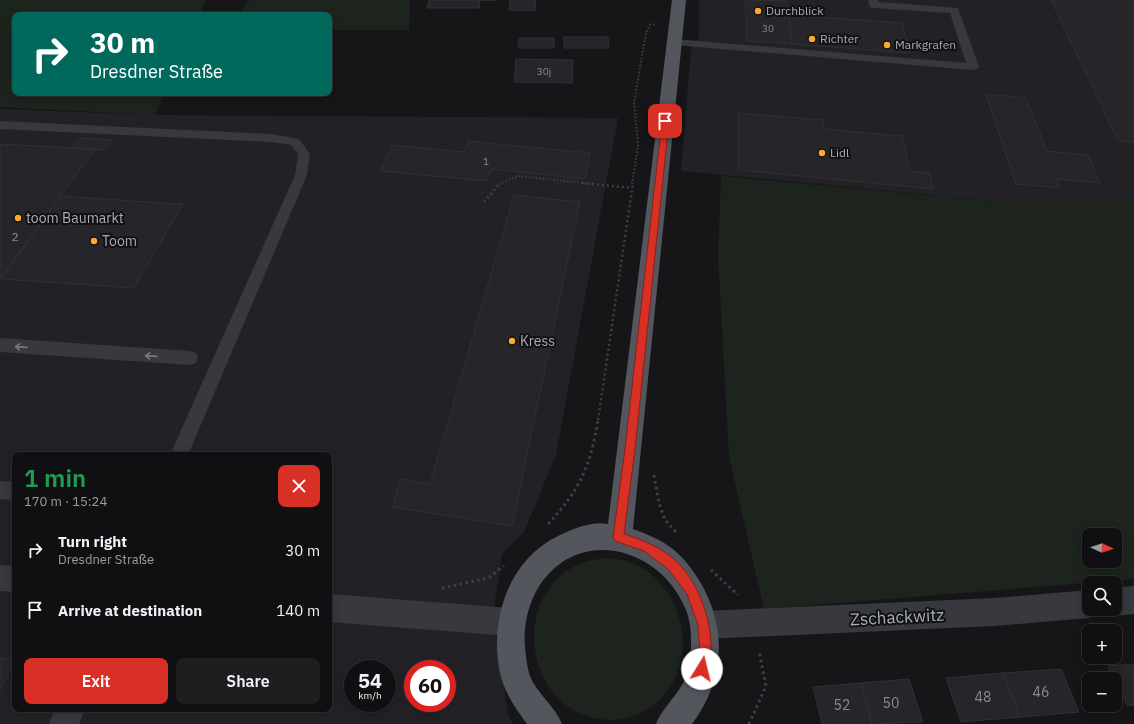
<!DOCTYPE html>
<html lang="en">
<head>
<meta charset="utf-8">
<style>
	:root { --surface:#101012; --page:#1e1e20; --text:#f1f3f6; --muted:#9c9d9f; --line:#303032; --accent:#d93025 }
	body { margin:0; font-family:"IBM Plex Sans",sans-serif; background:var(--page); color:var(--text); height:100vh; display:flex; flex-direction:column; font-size:15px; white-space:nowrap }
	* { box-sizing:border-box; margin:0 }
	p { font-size:13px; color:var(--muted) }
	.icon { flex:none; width:22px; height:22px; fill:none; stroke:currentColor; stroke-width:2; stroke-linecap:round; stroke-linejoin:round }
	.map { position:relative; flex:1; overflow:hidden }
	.drawer { position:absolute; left:12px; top:452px; width:320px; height:260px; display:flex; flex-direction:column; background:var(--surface); border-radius:8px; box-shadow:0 2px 10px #0003,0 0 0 1px var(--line) }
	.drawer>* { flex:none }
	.banner { position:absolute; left:12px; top:12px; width:320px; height:84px; border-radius:8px; box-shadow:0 2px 10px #0003,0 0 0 1px var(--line); background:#00695c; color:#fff; overflow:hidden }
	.needle { width:26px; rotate:94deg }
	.buttons { position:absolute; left:1082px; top:528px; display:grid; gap:8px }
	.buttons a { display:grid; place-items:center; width:40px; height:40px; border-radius:8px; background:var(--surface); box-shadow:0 2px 10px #0003,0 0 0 1px var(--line); font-size:20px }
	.speed { position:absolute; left:344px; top:660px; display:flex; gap:8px; font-size:20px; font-weight:700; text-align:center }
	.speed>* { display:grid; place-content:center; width:52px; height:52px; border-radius:50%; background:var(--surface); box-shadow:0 2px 10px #0003,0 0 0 1px var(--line); line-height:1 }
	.speed small { font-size:10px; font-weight:400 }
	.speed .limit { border:6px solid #d22; background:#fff; color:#111 }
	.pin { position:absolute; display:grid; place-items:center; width:34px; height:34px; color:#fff; margin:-17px; border-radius:8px; box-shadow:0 2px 6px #0006 }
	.me { position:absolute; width:44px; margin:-22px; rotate:9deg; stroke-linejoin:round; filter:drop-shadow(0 0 3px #0008) }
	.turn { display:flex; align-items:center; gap:14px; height:84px; padding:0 12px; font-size:18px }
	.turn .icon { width:52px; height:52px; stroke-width:2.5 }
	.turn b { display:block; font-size:28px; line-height:34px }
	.round { display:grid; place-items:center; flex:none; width:42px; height:42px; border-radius:8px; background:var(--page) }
	.headline { display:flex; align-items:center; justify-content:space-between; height:68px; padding:0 12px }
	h1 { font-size:24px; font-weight:600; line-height:30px; color:#1e9e55 }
	.action { display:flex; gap:8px; margin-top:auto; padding:8px 12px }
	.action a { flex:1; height:46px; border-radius:8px; background:var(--accent); color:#fff; font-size:16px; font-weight:600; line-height:46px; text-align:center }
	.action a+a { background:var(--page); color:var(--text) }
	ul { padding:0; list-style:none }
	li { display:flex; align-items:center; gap:12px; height:60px; padding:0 12px }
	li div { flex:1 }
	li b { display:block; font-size:15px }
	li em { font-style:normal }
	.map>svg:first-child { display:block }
	.built { fill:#222226; fill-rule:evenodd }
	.green { fill:#1c241d; fill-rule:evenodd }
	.building { fill:#26262a; stroke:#303035 }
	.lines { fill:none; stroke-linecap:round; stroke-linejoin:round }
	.path-far2 { stroke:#3d4045; stroke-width:2; stroke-dasharray:1.5 2; stroke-linecap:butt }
	.path-far1 { stroke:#3d4045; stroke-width:2.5; stroke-dasharray:2 3; stroke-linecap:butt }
	.path { stroke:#3d4045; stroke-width:3; stroke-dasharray:2.5 3.5; stroke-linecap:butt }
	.service { fill:#37393e; fill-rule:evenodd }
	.minor { fill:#37393e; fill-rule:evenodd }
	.primary { fill:#53565d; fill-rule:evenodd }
	.oneway { stroke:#757982 }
	.route { fill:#d93025; stroke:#8d1f18 }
	.poi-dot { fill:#faaa2d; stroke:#111113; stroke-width:1.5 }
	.labels { text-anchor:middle; stroke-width:4; stroke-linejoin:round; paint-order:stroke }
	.far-number-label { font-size:10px; fill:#888c95 }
	.far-poi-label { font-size:12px; fill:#a8aeb9; stroke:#111113; text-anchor:start }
	.number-label { font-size:12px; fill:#888c95 }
	.poi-label { font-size:14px; fill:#a8aeb9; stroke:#111113; text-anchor:start }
	.near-number-label { font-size:14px; fill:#888c95 }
	.near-street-label { font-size:17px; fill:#a8aeb9; stroke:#111113 }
</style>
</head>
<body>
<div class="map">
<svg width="1134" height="724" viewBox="0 0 1134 724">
	<rect width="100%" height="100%" fill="#161618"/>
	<path class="built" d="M 699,0 L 1134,0 L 1134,202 L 1024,204 L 681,171 L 691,49 L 699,37 Z
		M 0,109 L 155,115 L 618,118 L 556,455 L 524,532 L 502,554 L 493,614 L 508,714 L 513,724 L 0,724 ZM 15,455 L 329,455 L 329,709 L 15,709 ZM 353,669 L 387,669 L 387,703 L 353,703 ZM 413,669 L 447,669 L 447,703 L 413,703 Z"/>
	<path class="green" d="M 0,0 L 210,0 L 206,0 L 199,15 L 15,15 L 15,93 L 164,93 L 155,115 L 0,107 Z
		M 249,0 L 410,0 L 409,30 L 329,30 L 329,15 L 238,15 Z
		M 721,176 L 1024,204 L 1134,202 L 1134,579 L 764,609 L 729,457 L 718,255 ZM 1089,535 L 1115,535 L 1115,561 L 1089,561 Z
		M 607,558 C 618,559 629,561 639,566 C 683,590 698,655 665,694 C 651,710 631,721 609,720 C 513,716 506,564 607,558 Z"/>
	<path class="building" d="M 429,0 L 497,0 L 480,0 L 479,8 L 427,8 Z
		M 510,0 L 536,0 L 535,11 L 509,10 Z
		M 745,0 L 787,1 L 792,44 L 747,41 Z
		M 1051,0 L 1134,0 L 1134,142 L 1118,141 Z
		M 789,15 L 902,23 L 910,53 L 792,44 Z
		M 564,37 L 608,37 L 609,48 L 564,48 Z
		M 519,38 L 554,38 L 554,48 L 518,48 Z
		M 516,59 L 573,60 L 572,83 L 514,82 Z
		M 986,94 L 1026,98 L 1047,151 L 1088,155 L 1100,183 L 1057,179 L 1060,188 L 1016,184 Z
		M 738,113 L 823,120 L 824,129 L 902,136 L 910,171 L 929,173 L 934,189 L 738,170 Z
		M 80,138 L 112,140 L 104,150 L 72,148 Z
		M 468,141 L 590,153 L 585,179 L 491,169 L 487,181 L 380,171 L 392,145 L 464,152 Z
		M 0,144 L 95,149 L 0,279 Z
		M 514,195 L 580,202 L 512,526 L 392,507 L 401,479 L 430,484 Z
		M 61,196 L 162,203 L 183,204 L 134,288 L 1,279 Z
		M 0,658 L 15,660 L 1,689 L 0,689 Z
		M 1134,664 L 1134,705 L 1127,706 L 1108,666 Z
		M 1061,669 L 1079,712 L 1020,717 L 1003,673 Z
		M 1003,673 L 1020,717 L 961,722 L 946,678 Z
		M 909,679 L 923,722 L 872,724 L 861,683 Z
		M 861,683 L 872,724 L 822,724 L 813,687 Z"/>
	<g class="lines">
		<path class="path-far2" d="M 499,184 L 518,176 L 592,184
			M 632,184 L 638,146 L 634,102 L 646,33 L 650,25 L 655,24"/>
		<path class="path-far1" d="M 582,183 L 632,188
			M 484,202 L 500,183
			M 598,420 L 633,183"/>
		<path class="path" d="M 654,475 L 659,503 L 665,520 L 678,534
			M 548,524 C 580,490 591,465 598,419
			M 711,570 L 738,595
			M 442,588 L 488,578 L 504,566
			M 749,724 L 766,686 L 759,651"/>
		<path class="service" d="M 868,0 L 878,0 L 879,2 L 958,8 L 979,67 L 977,69 L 973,70 L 674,45 L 669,42 L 674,39 L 966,63 L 950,13 L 874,8 L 870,7 Z
			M 0,121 L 271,134 L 299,139 L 310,154 L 307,175 L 188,455 L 170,455 L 295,175 L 298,154 L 291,145 L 271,142 L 0,129 Z
			M 0,338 L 190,351 L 196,353 L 198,358 L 196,363 L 190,365 L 0,352 Z
			M 0,481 L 15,482 L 15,500 L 0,499 Z"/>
		<path class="minor" d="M 0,565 L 15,566 L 15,592 L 0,591 Z
			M 1134,586 L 1134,614 L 1115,616 L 1105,612 L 1104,609 L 1115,609 L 1115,588 Z
			M 1089,590 L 1089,609 L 1101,609 L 1099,614 L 1089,618 L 994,626 L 704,639 L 694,635 L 690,625 L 694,615 L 704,611 L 994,598 Z
			M 329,594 L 510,608 L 520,612 L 524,622 L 520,632 L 510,636 L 329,622 Z
			M 55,709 L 85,709 L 79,724 L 49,724 Z"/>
		<path class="primary" d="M 672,0 L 686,0 L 633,529 C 647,534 662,540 674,550 C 684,558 692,569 699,580 C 728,628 725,680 692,724 L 656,724 C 664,704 683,692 688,670 C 692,652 693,628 686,610 C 660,546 577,525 538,588 C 528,605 523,627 525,647 C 526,656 527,668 530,676 C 537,694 555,706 562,724 L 527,724 C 516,709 504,692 500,673 C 489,621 508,560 558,536 C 573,529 591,521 608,524 Z"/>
	</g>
	<defs><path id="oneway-shaft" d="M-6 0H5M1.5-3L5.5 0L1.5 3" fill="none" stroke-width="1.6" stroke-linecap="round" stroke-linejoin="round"/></defs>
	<g class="oneway">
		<use href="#oneway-shaft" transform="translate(21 347) rotate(-176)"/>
		<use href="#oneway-shaft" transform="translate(151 356) rotate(-176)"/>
	</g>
	<path class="route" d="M 665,118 L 669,121 L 635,449 L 624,534 C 643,540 660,547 675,560 C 702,584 720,640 706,673 L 702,675 L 698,673 L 696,669 L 700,653 L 698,625 L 687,594 L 668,569 L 644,551 L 615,541 L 613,537 L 625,449 L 662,121 Z"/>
	<g class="poi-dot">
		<circle cx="758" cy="11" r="4"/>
		<circle cx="812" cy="39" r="4"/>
		<circle cx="887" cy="45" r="4"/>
		<circle cx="822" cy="153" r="4"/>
		<circle cx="18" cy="218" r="4"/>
		<circle cx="94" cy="241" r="4"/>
		<circle cx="512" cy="341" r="4"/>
	</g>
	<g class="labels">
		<g class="far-number-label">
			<text x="768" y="32">30</text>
			<text x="544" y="75">30j</text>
			<text x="486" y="165">1</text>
		</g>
		<g class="far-poi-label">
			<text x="766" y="15">Durchblick</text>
			<text x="820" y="43">Richter</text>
			<text x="895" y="49">Markgrafen</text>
			<text x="830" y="157">Lidl</text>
		</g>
		<g class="number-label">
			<text x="15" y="241">2</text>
		</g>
		<g class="poi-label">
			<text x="26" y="223">toom Baumarkt</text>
			<text x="102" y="246">Toom</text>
			<text x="520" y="346">Kress</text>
		</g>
		<g class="near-number-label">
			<text x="1041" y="697">46</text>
			<text x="983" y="702">48</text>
			<text x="891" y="708">50</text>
			<text x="842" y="710">52</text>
		</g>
		<g class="near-street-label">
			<text transform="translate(897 617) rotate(-3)" y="6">Zschackwitz</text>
		</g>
	</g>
</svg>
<div class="buttons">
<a><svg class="needle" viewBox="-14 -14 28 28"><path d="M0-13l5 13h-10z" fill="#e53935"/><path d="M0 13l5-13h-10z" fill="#9c9d9f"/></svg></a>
<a><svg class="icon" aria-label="search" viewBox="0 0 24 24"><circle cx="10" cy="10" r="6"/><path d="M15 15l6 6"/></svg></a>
<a>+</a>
<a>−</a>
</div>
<div class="speed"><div>54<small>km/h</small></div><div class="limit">60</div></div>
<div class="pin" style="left:665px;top:121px;background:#d93025"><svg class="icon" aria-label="arrive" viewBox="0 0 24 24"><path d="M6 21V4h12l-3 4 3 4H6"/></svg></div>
<svg class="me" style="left:702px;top:669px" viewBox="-20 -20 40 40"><circle r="19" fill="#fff"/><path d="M0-13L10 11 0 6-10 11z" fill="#d93025"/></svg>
<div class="banner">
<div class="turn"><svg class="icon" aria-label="right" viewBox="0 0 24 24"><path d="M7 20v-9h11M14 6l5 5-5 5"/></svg><div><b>30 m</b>Dresdner Straße</div></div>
</div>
<section class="drawer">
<div class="headline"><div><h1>1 min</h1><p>170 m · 15:24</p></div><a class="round" style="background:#d93025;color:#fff"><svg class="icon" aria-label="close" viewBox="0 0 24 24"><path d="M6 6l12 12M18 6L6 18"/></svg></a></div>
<ul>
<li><svg class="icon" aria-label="right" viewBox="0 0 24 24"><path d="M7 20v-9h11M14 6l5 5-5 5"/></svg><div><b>Turn right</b><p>Dresdner Straße</p></div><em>30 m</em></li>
<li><svg class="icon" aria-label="arrive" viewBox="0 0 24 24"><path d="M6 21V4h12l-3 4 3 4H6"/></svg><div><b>Arrive at destination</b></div><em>140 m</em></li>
</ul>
<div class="action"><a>Exit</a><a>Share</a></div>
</section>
</div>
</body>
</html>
